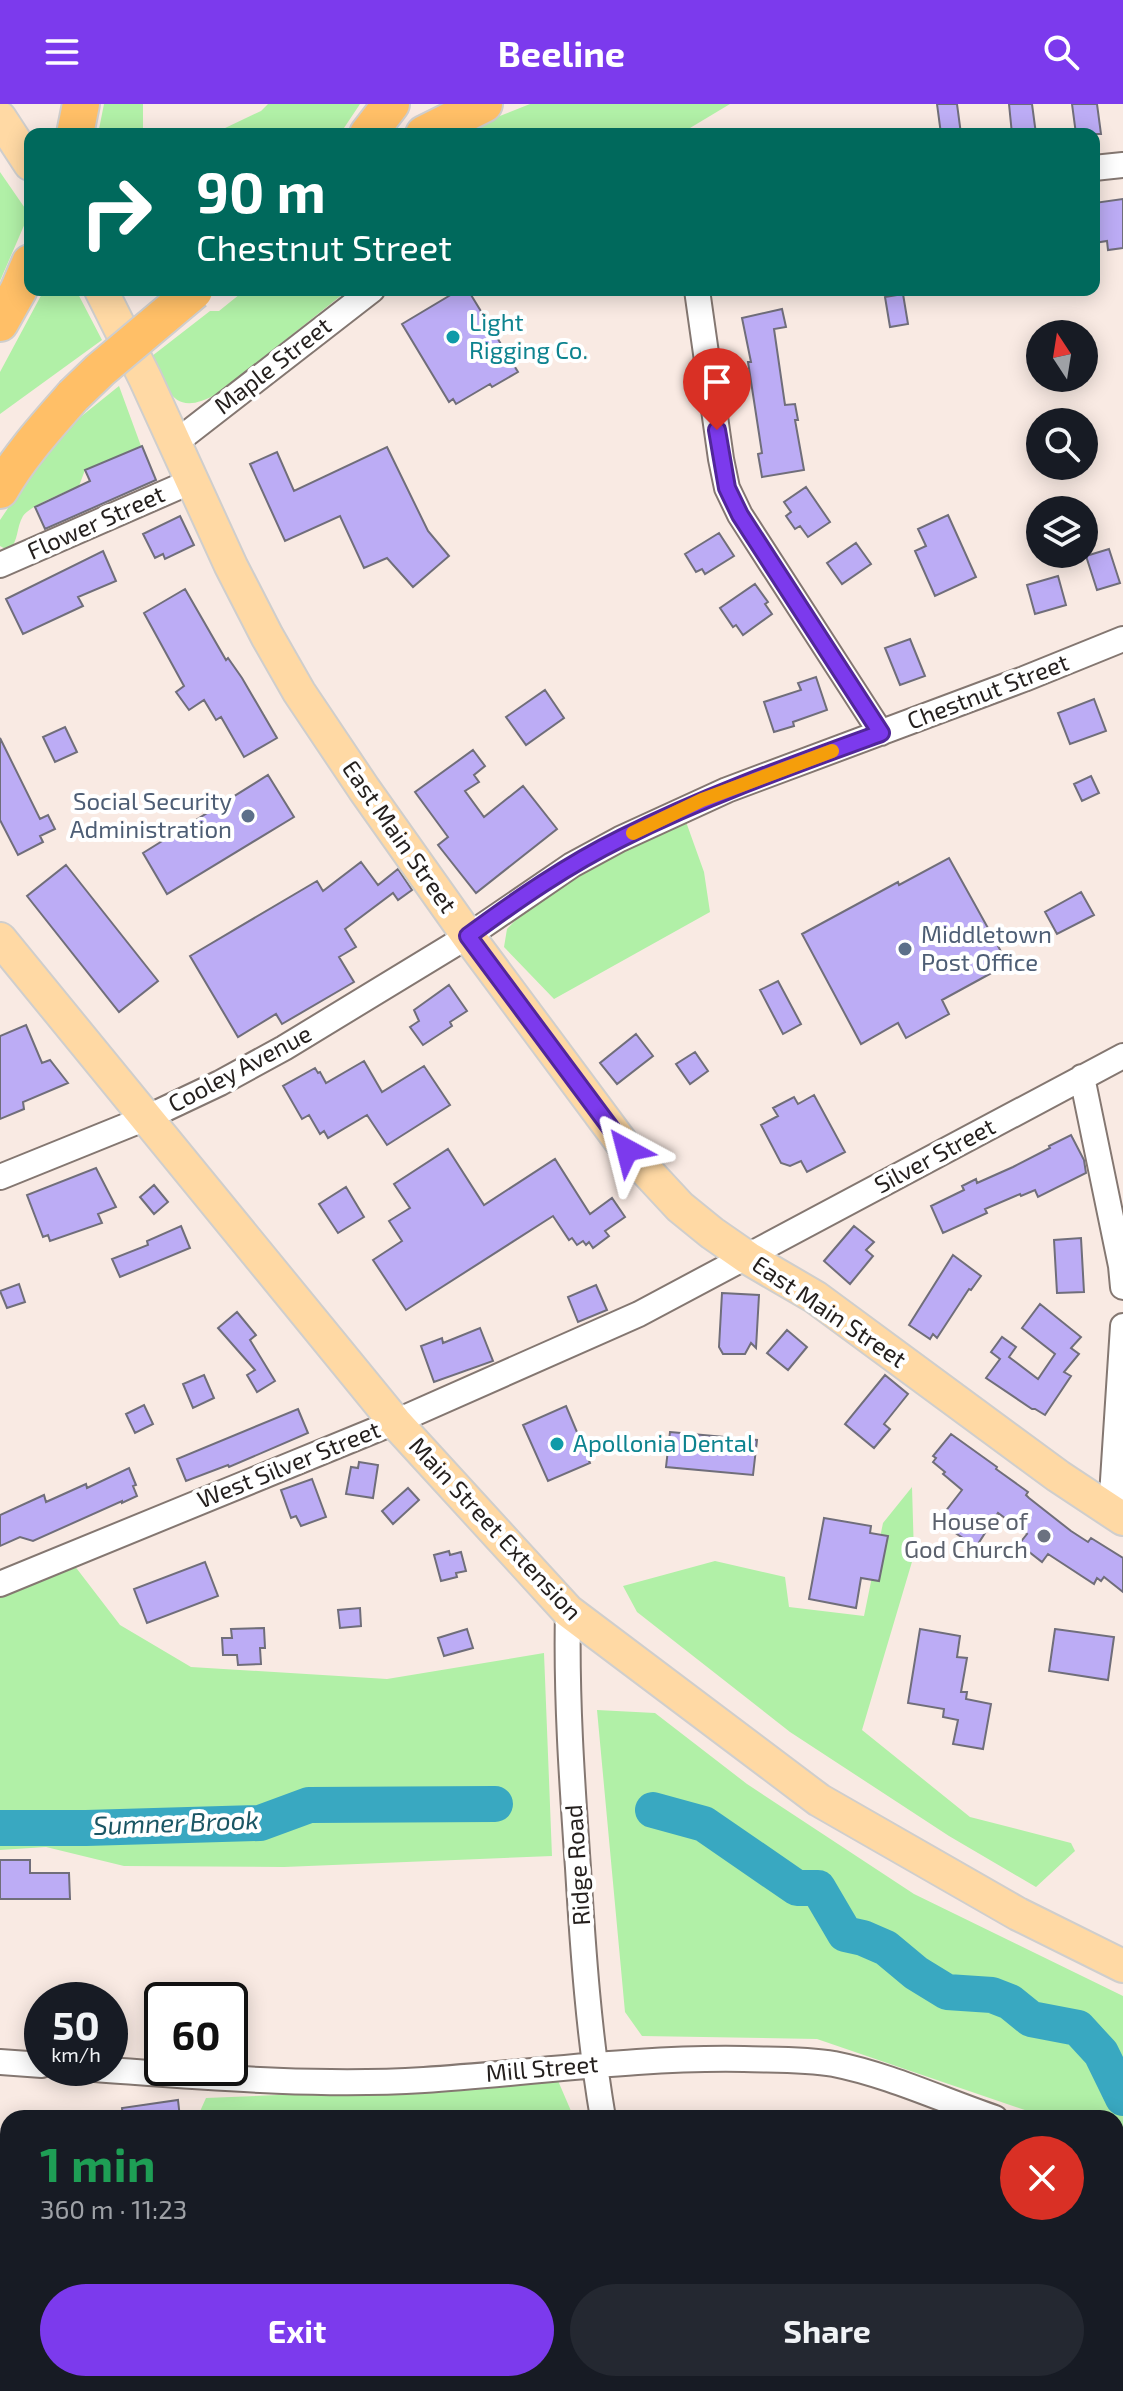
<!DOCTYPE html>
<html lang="en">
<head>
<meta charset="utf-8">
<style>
	:root { --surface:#171b24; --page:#242831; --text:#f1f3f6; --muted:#9ea1a6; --accent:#7c3aed }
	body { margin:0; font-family:"Exo 2",sans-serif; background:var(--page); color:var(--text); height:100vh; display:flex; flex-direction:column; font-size:30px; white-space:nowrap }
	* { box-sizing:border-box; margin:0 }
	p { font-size:26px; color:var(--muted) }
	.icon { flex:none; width:44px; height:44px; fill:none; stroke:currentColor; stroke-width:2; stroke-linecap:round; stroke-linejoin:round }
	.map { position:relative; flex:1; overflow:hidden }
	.details { position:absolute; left:0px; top:2006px; width:1124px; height:282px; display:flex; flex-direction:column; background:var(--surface); border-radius:24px 24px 0 0; box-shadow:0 4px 20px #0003 }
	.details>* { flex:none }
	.guide { position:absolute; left:24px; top:24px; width:1076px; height:168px; border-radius:16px; box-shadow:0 4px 20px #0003; background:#00695c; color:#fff; overflow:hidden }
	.needle { width:52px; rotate:348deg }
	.fabs { position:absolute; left:1026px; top:216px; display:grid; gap:16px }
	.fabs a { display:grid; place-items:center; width:72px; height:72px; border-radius:50%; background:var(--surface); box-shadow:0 4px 20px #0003; font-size:40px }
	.speed { position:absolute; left:24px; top:1878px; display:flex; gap:16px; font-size:40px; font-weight:700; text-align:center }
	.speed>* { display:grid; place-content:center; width:104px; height:104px; border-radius:50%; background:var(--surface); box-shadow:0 4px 20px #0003; line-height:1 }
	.speed small { font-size:20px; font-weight:400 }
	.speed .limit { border:4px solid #111; border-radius:12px; background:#fff; color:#111 }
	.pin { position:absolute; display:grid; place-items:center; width:68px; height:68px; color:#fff; margin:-82px -34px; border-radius:50% 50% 50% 0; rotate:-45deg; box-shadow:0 0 8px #0007 }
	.pin .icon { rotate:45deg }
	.me { position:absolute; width:88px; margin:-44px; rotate:322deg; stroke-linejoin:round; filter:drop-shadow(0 0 6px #0008) }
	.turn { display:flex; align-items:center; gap:28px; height:168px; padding:0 40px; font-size:36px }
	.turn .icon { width:104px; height:104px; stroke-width:2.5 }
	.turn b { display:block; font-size:56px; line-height:68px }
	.round { display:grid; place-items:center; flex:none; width:84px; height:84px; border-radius:42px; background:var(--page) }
	.overview { display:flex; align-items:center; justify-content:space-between; height:136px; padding:0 40px }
	h1 { font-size:48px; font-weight:700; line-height:60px; color:#1e9e55 }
	.primary-button { display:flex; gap:16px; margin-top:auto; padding:16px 40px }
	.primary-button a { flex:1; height:92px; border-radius:48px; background:var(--accent); color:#fff; font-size:32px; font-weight:700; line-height:92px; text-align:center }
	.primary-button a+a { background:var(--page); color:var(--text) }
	header { display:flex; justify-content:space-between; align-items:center; height:104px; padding:0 40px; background:var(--accent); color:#fff; font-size:36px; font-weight:700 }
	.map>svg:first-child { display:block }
	.green { fill:#b1f0a7 }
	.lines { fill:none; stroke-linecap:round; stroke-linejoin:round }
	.river { stroke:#39a8c1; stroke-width:36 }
	.building { fill:#bcacf5; stroke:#706e7a; stroke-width:2 }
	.minor-casing { stroke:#847771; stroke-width:28 }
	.major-casing { stroke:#cfcecd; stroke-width:36 }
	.highway-casing { stroke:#cfcecd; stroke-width:40 }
	.minor { stroke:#fff; stroke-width:24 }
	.major { stroke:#ffd9a4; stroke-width:32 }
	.highway { stroke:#ffbf67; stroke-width:36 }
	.highway-bridge-casing { stroke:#cfcecd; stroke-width:40; stroke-linecap:butt }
	.highway-bridge { stroke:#ffbf67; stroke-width:36 }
	.route-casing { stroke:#51269a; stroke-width:20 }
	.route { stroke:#7c3aed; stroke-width:14 }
	.slow { stroke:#f59e0b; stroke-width:14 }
	.culture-dot { fill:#0f9aa8; stroke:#fff; stroke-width:3 }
	.service-dot { fill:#5c6f8a; stroke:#fff; stroke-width:3 }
	.worship-dot { fill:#6b7280; stroke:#fff; stroke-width:3 }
	.labels { text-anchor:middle; stroke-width:8; stroke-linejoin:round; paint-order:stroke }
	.culture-label { font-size:24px; fill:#0d838f; stroke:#fff; text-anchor:start }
	.street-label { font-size:24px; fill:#241f1d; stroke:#fff }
	.service-label { font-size:24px; fill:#4e5e75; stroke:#fff; text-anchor:end }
	.worship-label { font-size:24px; fill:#5b616d; stroke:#fff; text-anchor:end }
	.water-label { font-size:26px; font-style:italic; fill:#1a5664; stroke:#fff }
</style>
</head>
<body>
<header><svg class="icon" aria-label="menu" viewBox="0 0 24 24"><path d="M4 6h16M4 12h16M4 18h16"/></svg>Beeline<svg class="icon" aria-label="search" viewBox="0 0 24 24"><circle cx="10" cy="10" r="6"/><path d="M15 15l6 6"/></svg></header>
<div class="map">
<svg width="1123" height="2287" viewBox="0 0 1123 2287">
	<rect width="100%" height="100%" fill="#f9eae3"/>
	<path class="green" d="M 104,0 L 143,0 L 143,30 L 98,30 Z
		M 268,0 L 360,0 L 340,30 L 219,30 L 223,25 L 261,7 Z
		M 530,0 L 730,0 L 680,30 L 454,30 Z
		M 0,68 L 29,110 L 0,177 Z
		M 44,186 L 76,186 L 102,236 L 0,310 L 0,268 Z
		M 245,186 L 348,186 L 219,289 C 174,314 169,290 152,252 L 210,207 L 219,207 Z
		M 119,282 L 141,342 L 85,366 L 79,382 C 66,388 31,401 23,412 C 16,424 19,436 9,447 L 0,442 L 0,416 L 43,352 L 73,319 Z
		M 685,715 L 704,768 L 710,808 L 554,895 L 504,843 L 507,825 L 523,808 L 612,751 Z
		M 912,1383 L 914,1451 L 862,1626 L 970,1713 L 1071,1739 L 1075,1747 L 1036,1783 L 949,1732 L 790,1628 L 637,1508 L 623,1482 L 715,1457 L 785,1473 L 789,1503 L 864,1512 L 883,1419 Z
		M 74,1461 L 120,1521 L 191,1563 L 387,1575 L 544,1549 L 552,1752 L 284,1763 L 124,1762 L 46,1743 L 0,1746 L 0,1492 Z
		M 597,1606 L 655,1609 L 747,1680 L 914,1790 L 1123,1892 L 1123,2040 L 1116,2036 L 1116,2014 L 1048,2014 L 817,1935 L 642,1932 L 625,1908 Z
		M 556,1972 L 574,2014 L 197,2014 L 206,1994 L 396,1986 Z
		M 1116,2076 L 1123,2079 L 1123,2287 L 1110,2287 L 1110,2280 L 1116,2280 Z"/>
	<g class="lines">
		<path class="river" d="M 653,1706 L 704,1720 L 797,1784 L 818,1784 L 845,1830 L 863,1834 L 886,1844 L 916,1869 L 947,1888 L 992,1891 L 1010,1898 L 1031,1915 L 1078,1924 L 1101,1949 L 1123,1994
			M 0,1724 L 86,1724 L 260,1719 L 309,1701 L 495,1700"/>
	</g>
	<path class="building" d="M 937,0 L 957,0 L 961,30 L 941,30 Z
		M 1009,0 L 1032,0 L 1036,30 L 1012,30 Z
		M 1072,0 L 1097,0 L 1101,30 L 1076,30 Z
		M 1123,95 L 1123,144 L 1108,146 L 1107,137 L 1094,139 L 1094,99 Z
		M 459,186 L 468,186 L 518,268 L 492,283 L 490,280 L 456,300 L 453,295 L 449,298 L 402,220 Z
		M 903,190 L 908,220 L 890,223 L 885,193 Z
		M 782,205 L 786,223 L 774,225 L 785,301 L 795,300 L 798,316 L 795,316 L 804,366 L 762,373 L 758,350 L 762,349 L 748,258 L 751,258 L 742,214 Z
		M 142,342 L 156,376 L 45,425 L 35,403 L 90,377 L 85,366 Z
		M 387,343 L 428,427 L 449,452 L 413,483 L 387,454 L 364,464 L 340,412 L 285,437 L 250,360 L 277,348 L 294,387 Z
		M 806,383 L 830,418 L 808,433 L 800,422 L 795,425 L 786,412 L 791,408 L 784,398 Z
		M 948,411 L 976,473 L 935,492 L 915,447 L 926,442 L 918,425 Z
		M 180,412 L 194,441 L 165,455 L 163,450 L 155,454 L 143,430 Z
		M 719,429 L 734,452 L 705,470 L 702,465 L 696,468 L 685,450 Z
		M 856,439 L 871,460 L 842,480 L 827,459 Z
		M 1109,445 L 1120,479 L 1097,486 L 1086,452 Z
		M 103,447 L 116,477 L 78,493 L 83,502 L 23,530 L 6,495 Z
		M 1058,472 L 1066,501 L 1035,510 L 1027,481 Z
		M 755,480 L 768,498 L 765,500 L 772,510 L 743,531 L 736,521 L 733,523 L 720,504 Z
		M 185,485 L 226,556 L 228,554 L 242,574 L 277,634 L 244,653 L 221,613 L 216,616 L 204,596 L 189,606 L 176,588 L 184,582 L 144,509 Z
		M 910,535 L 925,572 L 900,581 L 885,544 Z
		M 816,573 L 827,606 L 793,618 L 794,622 L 774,628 L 764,598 L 801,586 L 798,579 Z
		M 545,586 L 564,614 L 526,641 L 506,613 Z
		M 1094,595 L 1106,627 L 1070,640 L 1058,609 Z
		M 65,623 L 77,648 L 55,658 L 43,633 Z
		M 0,634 L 40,715 L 48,711 L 55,725 L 40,732 L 43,738 L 18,751 L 0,716 Z
		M 473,646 L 485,662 L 474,671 L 479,678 L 465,687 L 484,713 L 523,682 L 557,725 L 476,789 L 438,741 L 448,733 L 415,688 Z
		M 268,671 L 294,713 L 167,790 L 143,749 Z
		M 1091,672 L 1099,689 L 1082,697 L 1074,680 Z
		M 949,754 L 1008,860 L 942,896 L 949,910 L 906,934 L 898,919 L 861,940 L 802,830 L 898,778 L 899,781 Z
		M 361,758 L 378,781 L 398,765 L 412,786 L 398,796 L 393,789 L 345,825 L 356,843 L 339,853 L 354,878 L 282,920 L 276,910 L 238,933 L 190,852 L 317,777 L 323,787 Z
		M 66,761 L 158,877 L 119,908 L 27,792 Z
		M 1081,788 L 1094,811 L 1057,830 L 1045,808 Z
		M 778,877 L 801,920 L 783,930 L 760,886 Z
		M 449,881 L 467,907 L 450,918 L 452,922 L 423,941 L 410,923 L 419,917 L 414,906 Z
		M 26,921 L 42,959 L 50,956 L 68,979 L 23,998 L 24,1005 L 0,1015 L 0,932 Z
		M 636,930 L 653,952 L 617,980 L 600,959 Z
		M 695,948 L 708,967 L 690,980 L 676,960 Z
		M 364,957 L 382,988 L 424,962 L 450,1001 L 387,1041 L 367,1011 L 328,1034 L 324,1027 L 320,1030 L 309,1011 L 302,1015 L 283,982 L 315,964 L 318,969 L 320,968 L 326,979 Z
		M 814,991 L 845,1048 L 807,1068 L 801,1057 L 790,1062 L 781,1059 L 761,1021 L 778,1012 L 773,1004 L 794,993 L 798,1000 Z
		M 1071,1031 L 1084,1056 L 1086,1069 L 1038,1093 L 1035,1086 L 1021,1092 L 1020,1090 L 985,1105 L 987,1109 L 943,1129 L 931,1102 L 964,1086 L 962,1082 L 976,1075 L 977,1079 L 1013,1063 L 1050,1044 L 1049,1042 Z
		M 448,1045 L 484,1101 L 555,1055 L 590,1110 L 612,1094 L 625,1113 L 605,1127 L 609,1132 L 593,1144 L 589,1138 L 586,1141 L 583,1137 L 577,1141 L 572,1134 L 569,1136 L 553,1112 L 406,1206 L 373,1156 L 402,1137 L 389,1117 L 410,1104 L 394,1080 Z
		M 96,1064 L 116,1103 L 98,1110 L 102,1119 L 50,1137 L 48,1131 L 43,1133 L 27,1091 Z
		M 154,1081 L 168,1098 L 154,1110 L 140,1093 Z
		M 346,1083 L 364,1113 L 338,1129 L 319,1100 Z
		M 181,1122 L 190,1144 L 120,1173 L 112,1155 L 148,1141 L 147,1137 Z
		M 854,1122 L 874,1138 L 866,1146 L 873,1152 L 850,1180 L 824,1157 Z
		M 1081,1134 L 1084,1188 L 1057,1189 L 1054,1136 Z
		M 953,1151 L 981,1172 L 971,1186 L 969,1185 L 937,1234 L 933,1230 L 930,1235 L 909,1221 Z
		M 19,1180 L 25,1198 L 7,1204 L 0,1187 Z
		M 596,1181 L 607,1206 L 578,1218 L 568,1193 Z
		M 722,1189 L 759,1191 L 756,1244 L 751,1239 L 745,1250 L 723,1250 L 719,1243 Z
		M 1040,1200 L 1081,1233 L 1071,1244 L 1079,1250 L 1064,1268 L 1071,1272 L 1045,1311 L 1035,1305 L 1032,1305 L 986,1274 L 1000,1255 L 991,1248 L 1002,1233 L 1016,1243 L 1009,1253 L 1038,1275 L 1055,1250 L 1022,1224 Z
		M 237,1208 L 256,1231 L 250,1236 L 275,1277 L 257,1288 L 247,1271 L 255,1266 L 218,1224 Z
		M 480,1224 L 493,1257 L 434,1278 L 421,1242 L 442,1234 L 443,1239 Z
		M 787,1226 L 807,1243 L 788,1266 L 767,1249 Z
		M 204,1271 L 214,1294 L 193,1304 L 183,1280 Z
		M 885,1271 L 908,1290 L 884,1320 L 890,1325 L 874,1344 L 845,1320 Z
		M 144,1301 L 153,1320 L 135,1329 L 126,1310 Z
		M 566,1302 L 590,1359 L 548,1377 L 523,1321 Z
		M 298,1305 L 308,1329 L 229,1363 L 228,1361 L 186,1377 L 177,1355 Z
		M 670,1328 L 757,1336 L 753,1371 L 666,1363 Z
		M 951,1330 L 997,1363 L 996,1365 L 1028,1388 L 1026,1391 L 1029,1394 L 1071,1427 L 1088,1438 L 1091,1434 L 1123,1454 L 1123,1488 L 1104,1473 L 1101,1477 L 1097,1474 L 1094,1480 L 1048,1450 L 1042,1458 L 1019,1440 L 1027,1430 L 998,1409 L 976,1443 L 938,1417 L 962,1386 L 943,1370 L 945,1368 L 933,1358 L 936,1354 L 933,1352 Z
		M 359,1358 L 378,1361 L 373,1394 L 346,1390 L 351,1363 L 358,1364 Z
		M 129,1364 L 136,1381 L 133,1382 L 137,1392 L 122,1399 L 122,1397 L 33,1437 L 20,1433 L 0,1442 L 0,1411 L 44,1391 L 46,1398 L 86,1380 L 87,1384 Z
		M 312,1375 L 326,1413 L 301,1422 L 296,1412 L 291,1414 L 281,1386 Z
		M 408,1384 L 419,1396 L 393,1420 L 382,1407 Z
		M 824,1414 L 871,1422 L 870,1429 L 888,1432 L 879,1477 L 861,1474 L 856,1504 L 809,1495 Z
		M 449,1447 L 450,1451 L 461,1448 L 466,1467 L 456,1469 L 457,1473 L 441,1477 L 434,1451 Z
		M 205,1458 L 218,1492 L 147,1519 L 134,1485 Z
		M 360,1504 L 361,1522 L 340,1524 L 338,1506 Z
		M 264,1524 L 265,1544 L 260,1544 L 261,1560 L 238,1561 L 237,1551 L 223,1551 L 222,1534 L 232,1534 L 231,1525 Z
		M 467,1525 L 473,1544 L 444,1552 L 438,1534 Z
		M 920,1525 L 960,1532 L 957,1553 L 967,1554 L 961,1588 L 967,1588 L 966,1595 L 991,1600 L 983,1645 L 953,1640 L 958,1616 L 943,1613 L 944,1605 L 908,1599 Z
		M 1055,1525 L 1114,1533 L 1108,1576 L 1049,1567 Z
		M 0,1756 L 30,1756 L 30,1769 L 69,1769 L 70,1795 L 0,1795 Z
		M 178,1996 L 180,2014 L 123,2014 L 122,2004 Z"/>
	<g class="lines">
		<defs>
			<path id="minor" d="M 1094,64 L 1123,61
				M 697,186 L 721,355 L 727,384 L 740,411 L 881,629
				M 175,339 L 372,186
				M 0,461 L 192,377
				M 1082,973 L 1121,1162 L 1123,1183
				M 0,1073 L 146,1014 L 220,979 L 284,944 L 468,832 L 572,761 L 620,735 L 727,686 L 1024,575 L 1123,535
				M 1111,1407 L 1123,1222
				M 0,1480 L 395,1318 L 639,1210 L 1123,952
				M 568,1507 C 566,1593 572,1678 578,1764 C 583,1847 589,1932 603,2014
				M 0,1958 L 42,1961
				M 80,1964 C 195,1972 310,1983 424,1976 C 532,1969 635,1953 744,1955 C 774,1956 805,1955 834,1960 C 889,1971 942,1996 995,2014
				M 1116,2061 L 1123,2063
				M 381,2280 L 382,2287
				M 652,2280 L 653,2287
				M 1051,2280 L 1052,2287"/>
			<path id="major" d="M 0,14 L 30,60
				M 101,186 L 145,274 L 231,462 L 267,532 L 299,588 L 364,685 L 468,832 L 627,1046 L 680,1103 L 712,1129 L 748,1154 L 815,1193 L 1058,1372 L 1123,1415
				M 0,835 L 395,1318 L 568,1507 L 819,1696 L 1018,1810 L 1123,1862"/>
			<path id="highway" d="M 75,30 L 81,0
				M 368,30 L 391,0
				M 424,30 L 484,0
				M 0,219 L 18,187 L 30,159
				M 0,386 C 20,351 47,322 73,292"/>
		</defs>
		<use href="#minor" class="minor-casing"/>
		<use href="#major" class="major-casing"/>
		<use href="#highway" class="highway-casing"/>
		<use href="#minor" class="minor"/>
		<use href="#major" class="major"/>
		<use href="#highway" class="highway"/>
		<defs>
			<path id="highway-bridge" d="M 73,292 L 100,266 L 194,187"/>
		</defs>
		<use href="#highway-bridge" class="highway-bridge-casing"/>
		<use href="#highway-bridge" class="highway-bridge"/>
	</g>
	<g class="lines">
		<defs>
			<path id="route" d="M 627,1046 L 468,832 C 517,796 567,761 622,734 C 706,692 793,661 881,629 L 740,411 L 727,384 L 717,326"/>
		</defs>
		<use href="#route" class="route-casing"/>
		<use href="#route" class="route"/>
		<path class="slow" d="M 633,729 L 702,696 L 832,647"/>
	</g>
	<g class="culture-dot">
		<circle cx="453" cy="233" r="8"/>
		<circle cx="557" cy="1340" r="8"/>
	</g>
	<g class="service-dot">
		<circle cx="248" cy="712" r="8"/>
		<circle cx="905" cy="845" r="8"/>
	</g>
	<circle class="worship-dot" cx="1044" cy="1432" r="8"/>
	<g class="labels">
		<g class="culture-label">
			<text x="469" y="227">Light<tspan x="469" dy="28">Rigging Co.</tspan></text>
			<text x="573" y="1348">Apollonia Dental</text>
		</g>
		<g class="street-label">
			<text transform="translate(273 262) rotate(-38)" y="8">Maple Street</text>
			<text transform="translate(96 419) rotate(-24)" y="8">Flower Street</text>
			<text transform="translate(988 588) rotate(-21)" y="8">Chestnut Street</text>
			<text transform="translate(399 733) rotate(55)" y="8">East Main Street</text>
			<text transform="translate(240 965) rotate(-28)" y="8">Cooley Avenue</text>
			<text transform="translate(935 1052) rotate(-28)" y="8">Silver Street</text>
			<text transform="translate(829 1208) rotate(34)" y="8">East Main Street</text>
			<text transform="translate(289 1361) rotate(-22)" y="8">West Silver Street</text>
			<text transform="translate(495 1425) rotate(47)" y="8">Main Street Extension</text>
			<text transform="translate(578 1761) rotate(-94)" y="8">Ridge Road</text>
			<text transform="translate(542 1965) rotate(-5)" y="8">Mill Street</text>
		</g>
		<g class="service-label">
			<text x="232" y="706">Social Security<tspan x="232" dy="28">Administration</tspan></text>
			<text x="921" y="839" text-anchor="start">Middletown<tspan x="921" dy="28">Post Office</tspan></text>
		</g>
		<g class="worship-label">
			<text x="1028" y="1426">House of<tspan x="1028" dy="28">God Church</tspan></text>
		</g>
		<g class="water-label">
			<text transform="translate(176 1719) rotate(-2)" y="9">Sumner Brook</text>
		</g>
	</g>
</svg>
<div class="fabs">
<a><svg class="needle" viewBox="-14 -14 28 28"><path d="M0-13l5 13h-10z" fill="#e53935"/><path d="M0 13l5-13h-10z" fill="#9ea1a6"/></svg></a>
<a><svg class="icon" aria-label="search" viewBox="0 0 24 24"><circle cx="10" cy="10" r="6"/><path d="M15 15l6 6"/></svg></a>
<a><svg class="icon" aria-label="layers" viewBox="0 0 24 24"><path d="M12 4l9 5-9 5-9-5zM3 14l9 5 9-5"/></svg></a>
</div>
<div class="speed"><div>50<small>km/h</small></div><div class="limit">60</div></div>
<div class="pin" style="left:717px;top:326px;background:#d93025"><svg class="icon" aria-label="arrive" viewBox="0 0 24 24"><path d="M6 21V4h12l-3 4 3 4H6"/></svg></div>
<svg class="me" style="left:627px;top:1046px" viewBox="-20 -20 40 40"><path d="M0-17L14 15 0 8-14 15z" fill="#7c3aed" stroke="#fff" stroke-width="4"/></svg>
<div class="guide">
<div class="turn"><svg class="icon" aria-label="right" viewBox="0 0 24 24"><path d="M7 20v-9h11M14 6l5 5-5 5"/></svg><div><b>90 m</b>Chestnut Street</div></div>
</div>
<section class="details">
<div class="overview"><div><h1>1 min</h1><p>360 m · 11:23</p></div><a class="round" style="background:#d93025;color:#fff"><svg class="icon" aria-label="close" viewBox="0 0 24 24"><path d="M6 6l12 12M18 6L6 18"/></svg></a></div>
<div class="primary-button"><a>Exit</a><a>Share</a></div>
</section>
</div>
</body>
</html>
